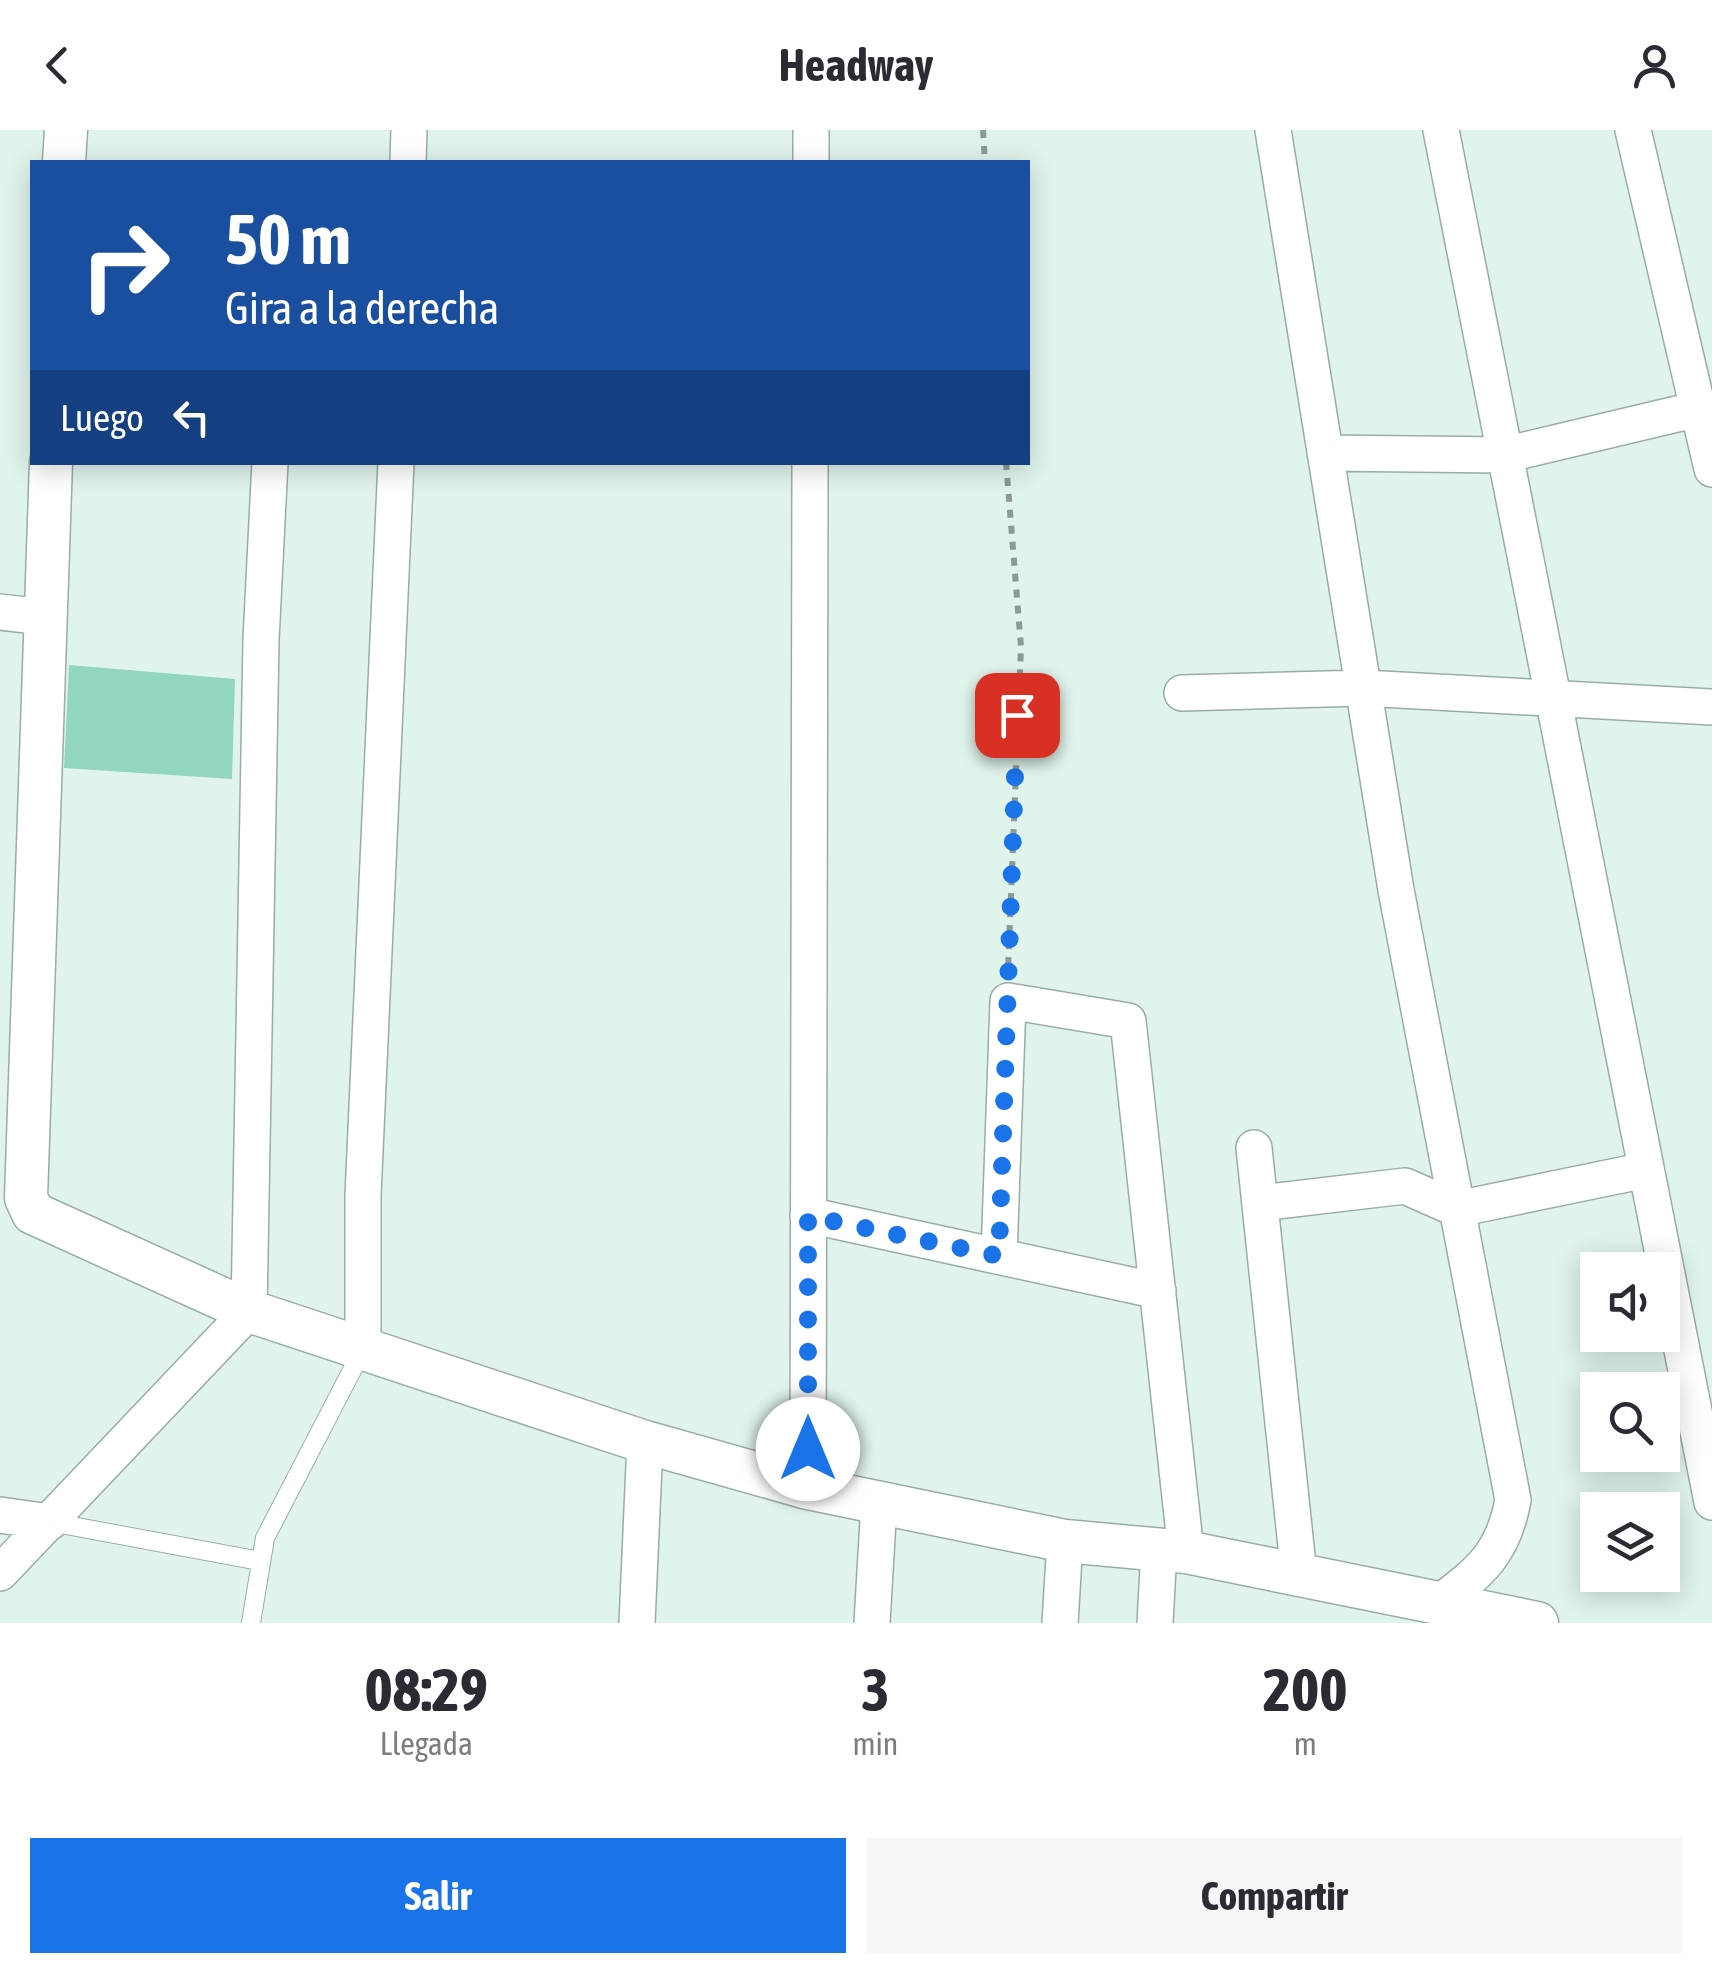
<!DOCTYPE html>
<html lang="es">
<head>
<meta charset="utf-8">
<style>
	:root { --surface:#fff; --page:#f7f7f7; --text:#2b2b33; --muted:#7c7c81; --accent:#1a73e8 }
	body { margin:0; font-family:"Asap Condensed",sans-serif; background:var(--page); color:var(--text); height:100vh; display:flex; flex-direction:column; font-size:38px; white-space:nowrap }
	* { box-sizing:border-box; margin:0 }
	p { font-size:32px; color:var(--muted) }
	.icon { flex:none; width:55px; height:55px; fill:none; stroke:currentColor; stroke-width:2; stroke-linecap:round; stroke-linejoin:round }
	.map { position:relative; height:1493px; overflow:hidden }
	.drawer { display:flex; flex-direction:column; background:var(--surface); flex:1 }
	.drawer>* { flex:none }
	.hud { position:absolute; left:30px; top:30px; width:1000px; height:305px; border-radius:0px; box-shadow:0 5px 25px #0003; background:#1a4fa0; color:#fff; overflow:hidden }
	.fabs { position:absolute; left:1580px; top:1122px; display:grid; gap:20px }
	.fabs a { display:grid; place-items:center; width:100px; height:100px; border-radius:0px; background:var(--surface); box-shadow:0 5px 25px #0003; font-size:50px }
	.pin { position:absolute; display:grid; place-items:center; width:85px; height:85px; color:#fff; margin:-42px; border-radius:20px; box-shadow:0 5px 15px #0006 }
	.me { position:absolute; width:110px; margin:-55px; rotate:0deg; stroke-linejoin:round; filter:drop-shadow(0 0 8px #0008) }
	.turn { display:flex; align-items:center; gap:35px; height:210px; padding:0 30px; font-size:45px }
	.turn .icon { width:130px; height:130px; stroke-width:2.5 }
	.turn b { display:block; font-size:70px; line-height:85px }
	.then { display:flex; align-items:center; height:95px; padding:0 30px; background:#0003; gap:20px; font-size:38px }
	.eta { display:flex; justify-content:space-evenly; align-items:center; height:170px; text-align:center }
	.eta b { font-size:60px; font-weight:700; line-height:70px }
	.action { display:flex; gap:20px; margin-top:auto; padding:20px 30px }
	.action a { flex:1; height:115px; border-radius:0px; background:var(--accent); color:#fff; font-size:40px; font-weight:700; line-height:115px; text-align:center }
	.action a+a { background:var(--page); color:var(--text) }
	header { display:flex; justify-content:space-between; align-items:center; height:130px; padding:0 30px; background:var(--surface); font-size:45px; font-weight:700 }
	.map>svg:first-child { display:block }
	.green { fill:#93d6bf }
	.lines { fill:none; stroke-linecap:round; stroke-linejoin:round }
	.service-casing { stroke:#99aca5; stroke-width:20 }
	.minor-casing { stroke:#99aca5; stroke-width:38 }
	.tertiary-casing { stroke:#99aca5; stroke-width:45 }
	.path { stroke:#8c9a95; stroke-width:6; stroke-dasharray:8 8; stroke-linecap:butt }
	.service { stroke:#fff; stroke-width:18 }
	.minor { stroke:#fff; stroke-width:35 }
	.tertiary { stroke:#fff; stroke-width:42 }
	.route { stroke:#1a73e8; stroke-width:18; stroke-dasharray:0 32.4 }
</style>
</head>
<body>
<header><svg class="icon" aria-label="back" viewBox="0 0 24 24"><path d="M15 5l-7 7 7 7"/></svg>Headway<svg class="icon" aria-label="person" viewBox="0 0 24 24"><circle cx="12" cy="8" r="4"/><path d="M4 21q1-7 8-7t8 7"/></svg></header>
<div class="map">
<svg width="1712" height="1493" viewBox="0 0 1712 1493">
	<rect width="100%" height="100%" fill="#e0f4ec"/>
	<path class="green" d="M 69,535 L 235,549 L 232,649 L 64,638 Z"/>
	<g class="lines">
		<defs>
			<path id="service" d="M 50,1392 L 260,1431
				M 251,1493 L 265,1408 L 363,1219"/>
			<path id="minor" d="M 1273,0 L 1396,760 L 1513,1370 C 1503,1424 1481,1441 1439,1473
				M 1441,0 L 1712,1372
				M 1633,0 L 1712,339
				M 408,32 L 409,0
				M 811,32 L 811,0
				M 1325,323 L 1504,325 L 1698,279
				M 0,482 L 43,487
				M 1182,563 L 1363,558 L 1712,577
				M 1254,1018 L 1299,1445
				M 1260,1073 L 1405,1056 L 1457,1079 L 1646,1040
				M 808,1085 L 1158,1161
				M 999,1126 L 1008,871 L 1128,891 L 1186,1422
				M 363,1219 L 363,1066 L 396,332
				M 808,1358 L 810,332
				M 0,1385 L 50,1392
				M 0,1443 L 249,1181 L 261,510 L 270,332
				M 637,1493 L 645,1312
				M 872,1493 L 879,1373
				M 1060,1493 L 1065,1411
				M 1155,1493 L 1159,1419"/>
			<path id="tertiary" d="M 64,32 L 66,0
				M 51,332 L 26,1068 L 33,1083 L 249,1181 L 645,1312 L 808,1358 L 1065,1411 L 1186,1422 L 1537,1493"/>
		</defs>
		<use href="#service" class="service-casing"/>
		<use href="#minor" class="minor-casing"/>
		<use href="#tertiary" class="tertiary-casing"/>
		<path class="path" d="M 983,0 L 985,32
			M 1006,332 L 1021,517 L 1008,840"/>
		<use href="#service" class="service"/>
		<use href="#minor" class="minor"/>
		<use href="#tertiary" class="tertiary"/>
	</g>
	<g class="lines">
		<path class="route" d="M 808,1319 L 808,1086 L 999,1126 L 1017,585"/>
	</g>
</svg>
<div class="fabs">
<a><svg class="icon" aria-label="sound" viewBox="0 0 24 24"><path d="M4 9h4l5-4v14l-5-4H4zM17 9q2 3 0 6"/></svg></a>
<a><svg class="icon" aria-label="search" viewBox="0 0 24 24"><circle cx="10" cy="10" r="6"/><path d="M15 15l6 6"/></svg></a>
<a><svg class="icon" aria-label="layers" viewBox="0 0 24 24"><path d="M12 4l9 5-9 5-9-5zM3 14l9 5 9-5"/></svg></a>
</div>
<div class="pin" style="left:1017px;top:585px;background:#d93025"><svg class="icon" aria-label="arrive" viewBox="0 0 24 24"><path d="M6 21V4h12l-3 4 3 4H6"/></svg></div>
<svg class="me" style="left:808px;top:1319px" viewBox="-20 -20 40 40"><circle r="19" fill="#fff"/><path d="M0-13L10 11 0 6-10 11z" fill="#1a73e8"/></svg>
<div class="hud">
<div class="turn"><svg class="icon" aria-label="right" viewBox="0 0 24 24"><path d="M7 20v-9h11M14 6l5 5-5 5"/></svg><div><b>50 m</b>Gira a la derecha</div></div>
<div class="then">Luego<svg class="icon" aria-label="left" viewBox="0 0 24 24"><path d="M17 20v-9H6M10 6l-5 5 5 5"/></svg></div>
</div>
</div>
<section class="drawer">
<div class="eta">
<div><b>08:29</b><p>Llegada</p></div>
<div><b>3</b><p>min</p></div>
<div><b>200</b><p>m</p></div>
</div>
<div class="action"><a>Salir</a><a>Compartir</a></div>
</section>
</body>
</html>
